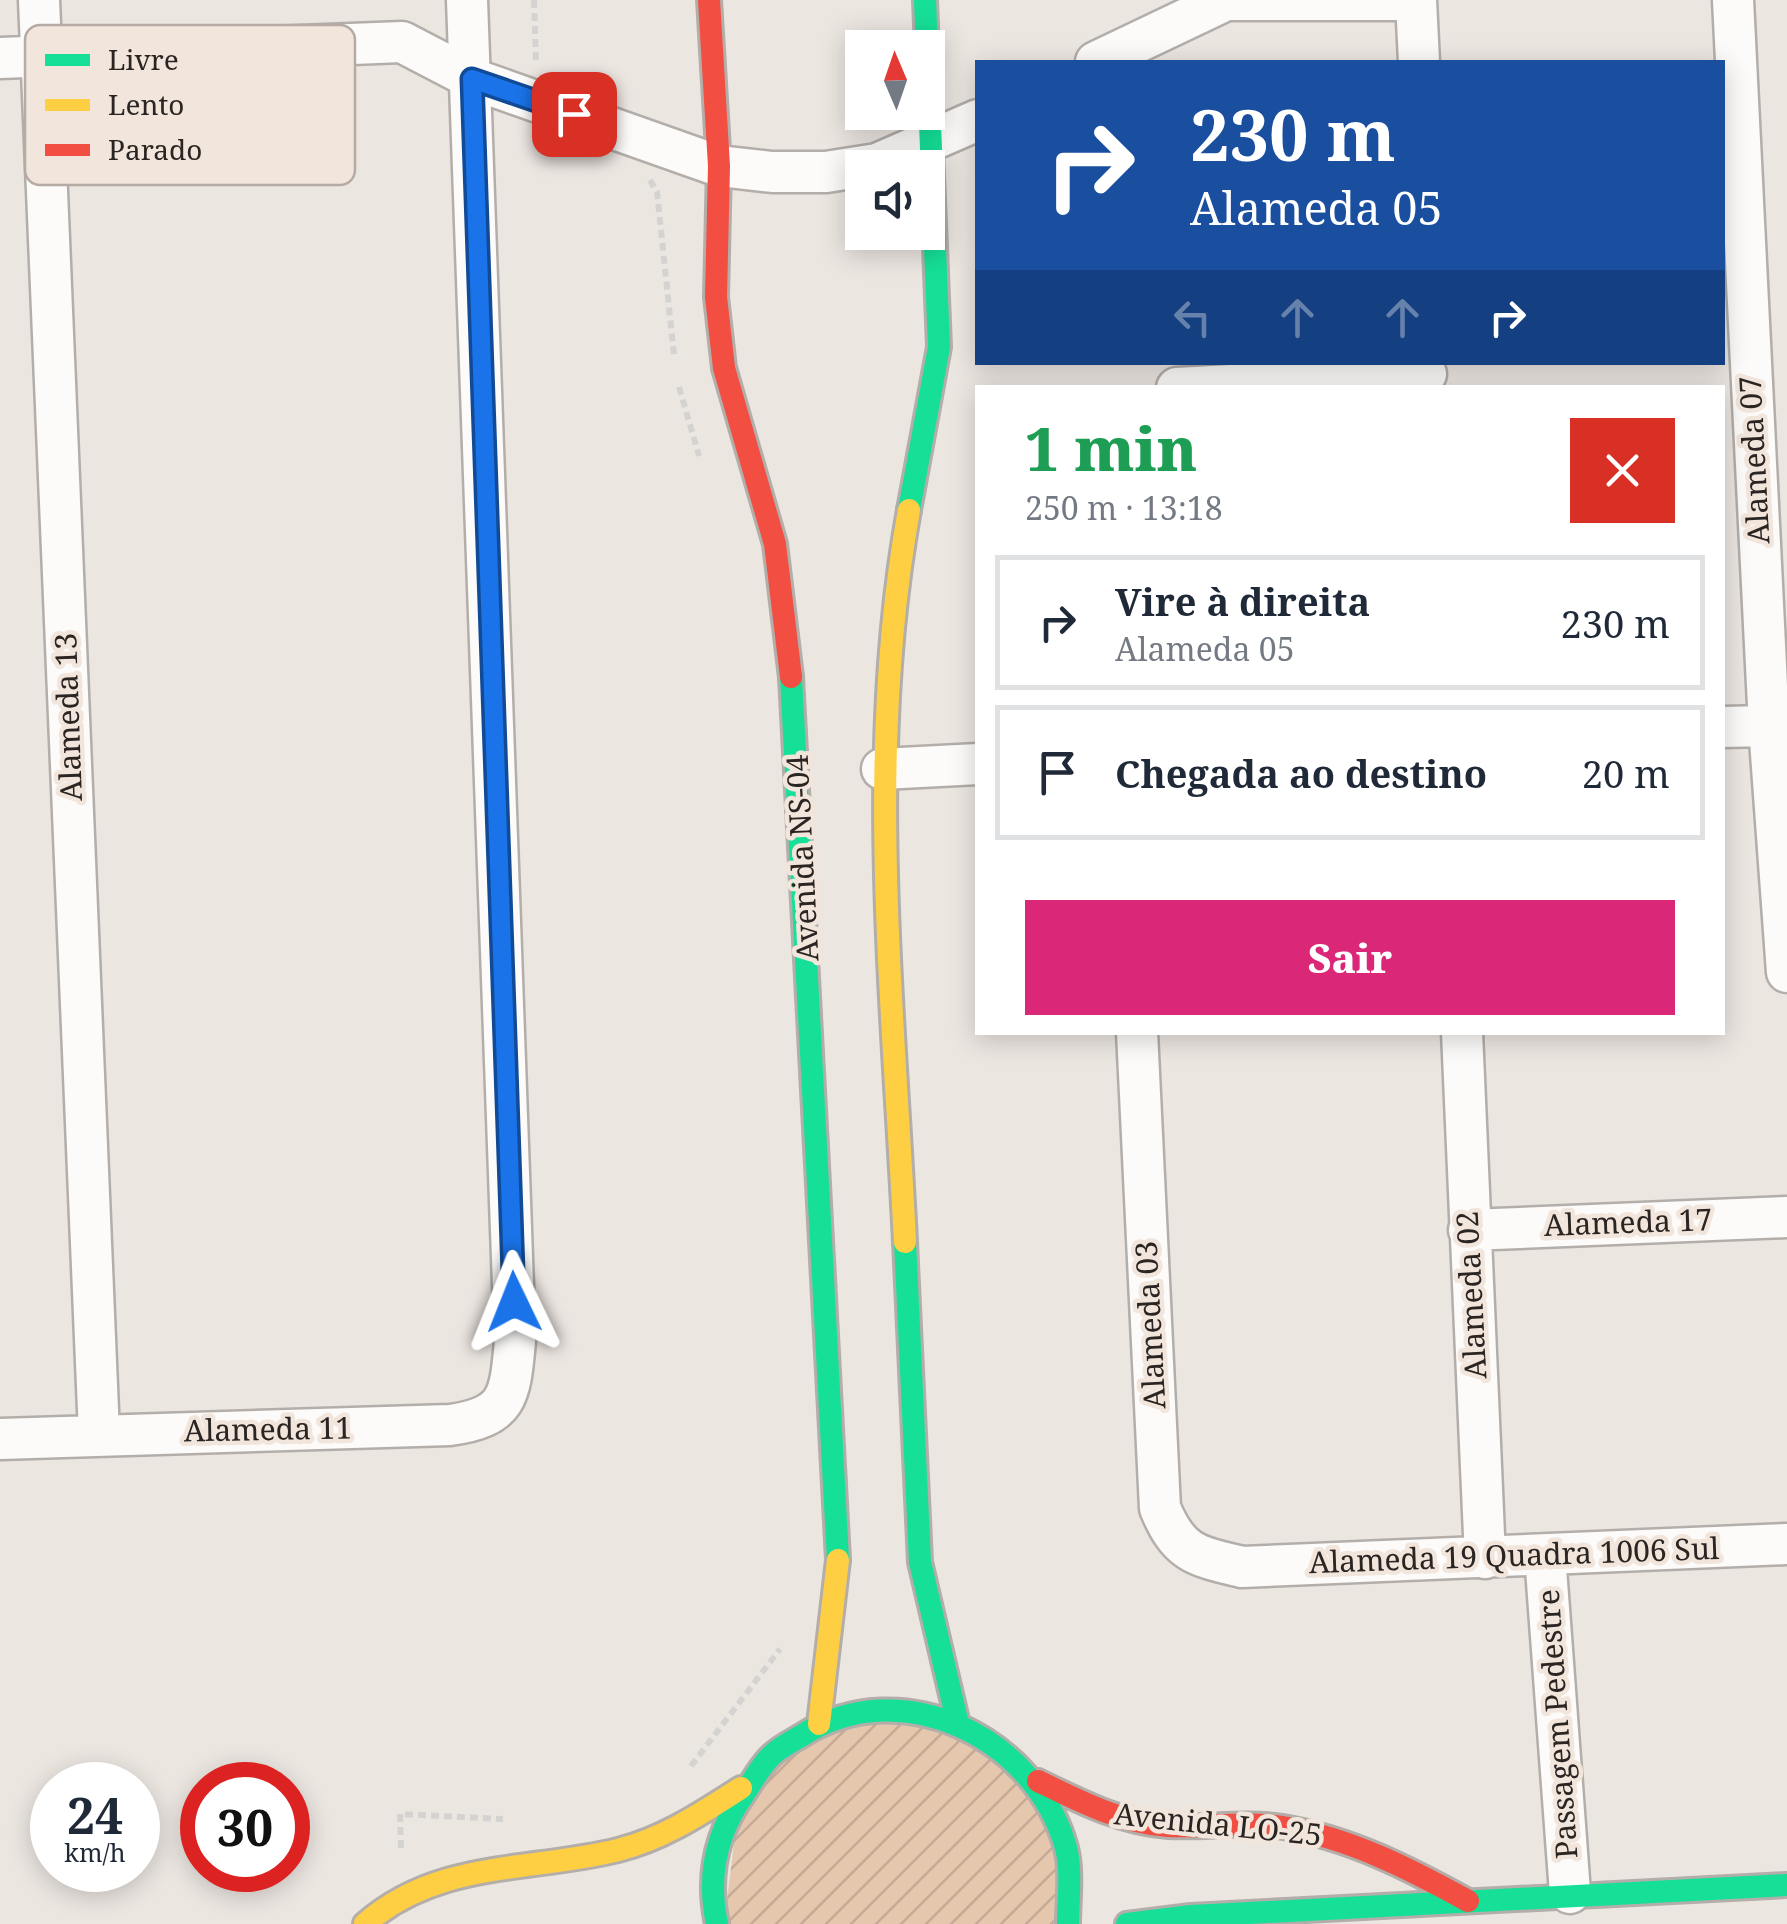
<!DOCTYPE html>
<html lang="pt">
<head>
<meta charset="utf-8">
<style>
	:root { --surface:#fff; --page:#f2f2f3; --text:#1f2937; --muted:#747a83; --line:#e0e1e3; --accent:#db2777 }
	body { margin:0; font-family:"Noto Serif",serif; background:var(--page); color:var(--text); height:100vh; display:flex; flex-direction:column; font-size:38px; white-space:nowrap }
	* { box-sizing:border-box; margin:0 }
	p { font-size:32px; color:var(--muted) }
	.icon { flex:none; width:55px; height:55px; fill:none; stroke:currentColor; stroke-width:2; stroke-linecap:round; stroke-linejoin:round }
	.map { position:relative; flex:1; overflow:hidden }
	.drawer { position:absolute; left:975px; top:385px; width:750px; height:650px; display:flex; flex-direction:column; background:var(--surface); border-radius:0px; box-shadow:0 5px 25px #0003 }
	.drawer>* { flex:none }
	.hud { position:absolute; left:975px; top:60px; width:750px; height:305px; border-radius:0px; box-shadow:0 5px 25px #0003; background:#1a4fa0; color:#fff; overflow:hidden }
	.needle { width:65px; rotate:358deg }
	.fabs { position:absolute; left:845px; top:30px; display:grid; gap:20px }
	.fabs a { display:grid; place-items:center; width:100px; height:100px; border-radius:0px; background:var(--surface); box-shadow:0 5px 25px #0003; font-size:50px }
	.speed { position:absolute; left:30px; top:1762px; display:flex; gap:20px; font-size:50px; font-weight:700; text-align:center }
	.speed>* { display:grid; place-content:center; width:130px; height:130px; border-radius:50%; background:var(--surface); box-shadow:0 5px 25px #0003; line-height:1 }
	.speed small { font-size:25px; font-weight:400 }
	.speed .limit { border:15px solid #d22; background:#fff; color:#111 }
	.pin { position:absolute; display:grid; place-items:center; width:85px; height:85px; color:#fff; margin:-42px; border-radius:20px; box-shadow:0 5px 15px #0006 }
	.me { position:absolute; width:110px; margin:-55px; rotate:358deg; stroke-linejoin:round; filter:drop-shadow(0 0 8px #0008) }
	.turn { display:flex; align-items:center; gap:35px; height:210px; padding:0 50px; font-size:45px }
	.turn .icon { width:130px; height:130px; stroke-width:2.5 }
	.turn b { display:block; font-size:70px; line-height:85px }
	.lanes { display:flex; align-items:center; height:95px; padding:0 50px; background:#0003; justify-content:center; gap:50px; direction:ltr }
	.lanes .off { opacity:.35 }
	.round { display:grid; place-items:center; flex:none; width:105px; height:105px; border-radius:0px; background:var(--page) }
	.overview { display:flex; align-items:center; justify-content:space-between; height:170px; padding:0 50px }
	h1 { font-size:60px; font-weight:800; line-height:75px; color:#1e9e55 }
	.action { display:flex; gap:20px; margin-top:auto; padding:20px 50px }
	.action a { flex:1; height:115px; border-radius:0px; background:var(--accent); color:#fff; font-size:40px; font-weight:800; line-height:115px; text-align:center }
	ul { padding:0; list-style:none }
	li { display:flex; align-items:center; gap:30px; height:135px; margin:0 20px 15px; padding:0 30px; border:5px solid var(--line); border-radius:0px }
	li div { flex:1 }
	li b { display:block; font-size:38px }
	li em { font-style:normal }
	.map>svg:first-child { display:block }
	.garden { fill:url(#garden-furrows) }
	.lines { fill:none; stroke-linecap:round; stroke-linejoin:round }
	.street-casing { stroke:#b3aeaa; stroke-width:45 }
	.fast-casing { stroke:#b3aeaa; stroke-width:28 }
	.slow-casing { stroke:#b3aeaa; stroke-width:28 }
	.jam-casing { stroke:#b3aeaa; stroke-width:28 }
	.path { stroke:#d5d3d2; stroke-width:6; stroke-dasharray:8 5; stroke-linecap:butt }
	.street { stroke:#fcfbfa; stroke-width:40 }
	.fast { stroke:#16e098; stroke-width:22 }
	.slow { stroke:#ffcf43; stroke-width:22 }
	.jam { stroke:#f24e42; stroke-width:22 }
	.route-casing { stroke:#114b97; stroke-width:25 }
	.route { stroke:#1a73e8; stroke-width:18 }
	.labels { text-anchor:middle; stroke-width:9; stroke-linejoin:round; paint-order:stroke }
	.street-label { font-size:30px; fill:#2a2522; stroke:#f1e5dc }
	.key { fill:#f1e5dc; stroke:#b5aba4; stroke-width:2.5 }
	.key-label { font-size:28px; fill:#2a2522 }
</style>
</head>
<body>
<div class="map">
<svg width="1787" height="1924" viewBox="0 0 1787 1924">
	<defs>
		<pattern id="garden-furrows" width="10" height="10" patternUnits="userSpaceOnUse" patternTransform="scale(2.5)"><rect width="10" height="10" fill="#e5c7ad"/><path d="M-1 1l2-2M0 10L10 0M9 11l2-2" fill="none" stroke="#c5ab95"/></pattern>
	</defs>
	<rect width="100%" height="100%" fill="#ece6e1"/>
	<path class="garden" d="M 957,1720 L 1038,1781 L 1068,1924 L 724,1924 L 741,1788 L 819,1724 Z"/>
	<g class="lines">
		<defs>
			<path id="street" d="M 39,0 L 99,1434
				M 1211,0 L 1416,0
				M 1416,0 L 1419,62
				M 1733,0 L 1769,726 L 1787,972
				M 0,58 L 402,42 L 473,79 L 719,166 L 772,172 L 826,172 L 877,164 L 978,120
				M 1096,62 L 1220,3
				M 1177,388 L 1426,374
				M 1722,727 L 1769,726
				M 882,769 L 978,764
				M 1137,1032 L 1160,1508 C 1179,1554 1196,1556 1242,1567 L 1787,1544
				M 1462,1032 L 1485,1558
				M 1469,1230 L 1787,1217
				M 0,1439 L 450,1425 C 509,1417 510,1396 515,1341 L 467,0
				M 1545,1555 L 1570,1893"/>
			<path id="fast" d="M 909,510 L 939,347 L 925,0
				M 791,677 L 838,1560
				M 905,1242 L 920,1562 L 957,1720
				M 717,1924 C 707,1877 716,1833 744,1794 C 752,1782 760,1767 770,1757 C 778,1748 791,1742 801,1736 C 902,1671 1036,1738 1066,1848 C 1072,1871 1068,1901 1068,1924
				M 1127,1924 L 1191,1916 L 1787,1885"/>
			<path id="slow" d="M 905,1242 C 893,998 865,752 909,510
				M 819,1724 L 838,1560
				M 365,1924 C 438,1860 529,1872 618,1850 C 663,1839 702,1813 741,1788"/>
			<path id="jam" d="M 709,0 L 719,166 L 716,297 L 724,368 L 775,544 L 791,677
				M 1038,1781 C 1079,1801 1121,1823 1168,1826 C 1206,1828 1245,1821 1283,1827 C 1350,1838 1410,1869 1468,1901"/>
		</defs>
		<use href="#street" class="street-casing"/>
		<use href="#fast" class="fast-casing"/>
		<use href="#slow" class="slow-casing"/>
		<use href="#jam" class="jam-casing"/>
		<path class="path" d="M 534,0 L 536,61
			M 650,180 L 657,192 L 674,355
			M 679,387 L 699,456
			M 691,1766 L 780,1649
			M 401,1848 L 400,1814 L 503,1819"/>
		<use href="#street" class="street"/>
		<use href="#fast" class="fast"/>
		<use href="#slow" class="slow"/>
		<use href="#jam" class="jam"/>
	</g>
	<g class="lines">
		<defs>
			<path id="route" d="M 514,1302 L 472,79 L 574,114"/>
		</defs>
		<use href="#route" class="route-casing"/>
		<use href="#route" class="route"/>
	</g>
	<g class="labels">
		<g class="street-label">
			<text transform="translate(1755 460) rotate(-93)" y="10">Alameda 07</text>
			<text transform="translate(69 717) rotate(-92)" y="10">Alameda 13</text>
			<text transform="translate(803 858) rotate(-93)" y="10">Avenida NS-04</text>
			<text transform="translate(1628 1223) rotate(-2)" y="10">Alameda 17</text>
			<text transform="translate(1472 1295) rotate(-93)" y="10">Alameda 02</text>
			<text transform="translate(1151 1325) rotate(-93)" y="10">Alameda 03</text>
			<text transform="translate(268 1430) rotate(-1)" y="10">Alameda 11</text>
			<text transform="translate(1514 1556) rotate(-2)" y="10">Alameda 19 Quadra 1006 Sul</text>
			<text transform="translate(1558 1724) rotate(-94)" y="10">Passagem Pedestre</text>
			<text transform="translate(1218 1825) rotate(6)" y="10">Avenida LO-25</text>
		</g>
	</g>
	<rect x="25" y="25" width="330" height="160" rx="15" class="key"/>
	<rect x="45" y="54" width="45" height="12" fill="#16e098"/>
	<rect x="45" y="99" width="45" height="12" fill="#ffcf43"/>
	<rect x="45" y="144" width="45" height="12" fill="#f24e42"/>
	<g class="key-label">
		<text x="108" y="70">Livre</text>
		<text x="108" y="115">Lento</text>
		<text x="108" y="160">Parado</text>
	</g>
</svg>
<div class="fabs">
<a><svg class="needle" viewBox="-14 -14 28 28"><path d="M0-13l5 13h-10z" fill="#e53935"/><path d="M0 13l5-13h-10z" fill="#747a83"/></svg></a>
<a><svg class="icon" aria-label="sound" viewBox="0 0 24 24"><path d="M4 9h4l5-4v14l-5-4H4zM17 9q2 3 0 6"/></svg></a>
</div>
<div class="speed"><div>24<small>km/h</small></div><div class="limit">30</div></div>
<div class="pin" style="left:574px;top:114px;background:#d93025"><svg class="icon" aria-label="arrive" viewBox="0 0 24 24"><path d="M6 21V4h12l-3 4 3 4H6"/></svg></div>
<svg class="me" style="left:514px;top:1302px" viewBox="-20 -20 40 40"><path d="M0-17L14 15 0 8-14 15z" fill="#1a73e8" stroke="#fff" stroke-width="4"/></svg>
<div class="hud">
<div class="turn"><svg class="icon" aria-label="right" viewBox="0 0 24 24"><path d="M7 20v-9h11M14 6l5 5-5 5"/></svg><div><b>230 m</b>Alameda 05</div></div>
<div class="lanes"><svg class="icon off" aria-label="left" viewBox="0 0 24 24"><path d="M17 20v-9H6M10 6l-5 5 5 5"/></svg><svg class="icon off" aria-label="ahead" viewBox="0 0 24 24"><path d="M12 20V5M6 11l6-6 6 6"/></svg><svg class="icon off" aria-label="ahead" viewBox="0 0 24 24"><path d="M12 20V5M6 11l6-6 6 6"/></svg><svg class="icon" aria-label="right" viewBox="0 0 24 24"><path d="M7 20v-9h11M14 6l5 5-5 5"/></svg></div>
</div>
<section class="drawer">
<div class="overview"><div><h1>1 min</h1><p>250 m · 13:18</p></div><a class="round" style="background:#d93025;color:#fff"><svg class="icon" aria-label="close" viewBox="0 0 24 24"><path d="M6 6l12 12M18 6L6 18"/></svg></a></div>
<ul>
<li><svg class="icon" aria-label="right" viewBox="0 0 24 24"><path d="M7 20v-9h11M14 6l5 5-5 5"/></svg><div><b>Vire à direita</b><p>Alameda 05</p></div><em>230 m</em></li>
<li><svg class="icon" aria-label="arrive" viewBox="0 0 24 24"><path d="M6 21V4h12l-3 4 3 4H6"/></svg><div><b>Chegada ao destino</b></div><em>20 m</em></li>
</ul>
<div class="action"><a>Sair</a></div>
</section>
</div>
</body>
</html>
